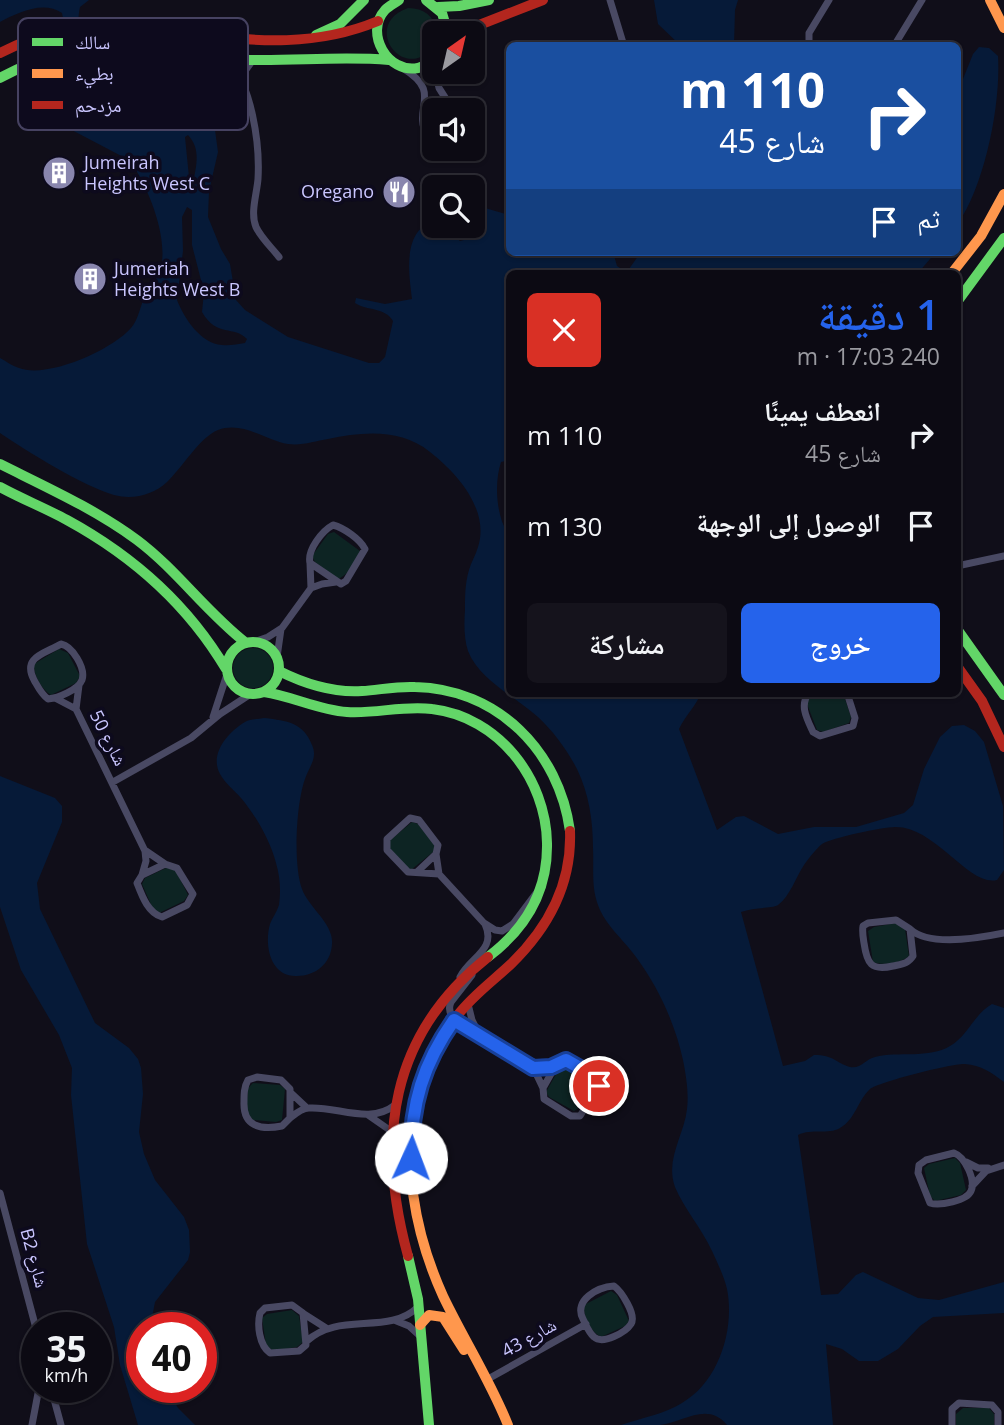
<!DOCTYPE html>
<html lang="ar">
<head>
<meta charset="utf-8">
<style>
	:root { --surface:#0c0a13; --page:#15131c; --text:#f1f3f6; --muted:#9a9aa0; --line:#2c2b33; --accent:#2563eb }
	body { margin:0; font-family:"Open Sans","Noto Naskh Arabic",sans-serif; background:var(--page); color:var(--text); direction:rtl; height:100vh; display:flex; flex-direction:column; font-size:26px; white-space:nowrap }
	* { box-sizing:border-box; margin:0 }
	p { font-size:23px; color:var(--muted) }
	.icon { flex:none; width:38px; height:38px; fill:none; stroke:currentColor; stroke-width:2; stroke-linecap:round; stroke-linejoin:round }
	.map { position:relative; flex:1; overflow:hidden; direction:ltr }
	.sheet { position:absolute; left:506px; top:270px; width:455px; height:427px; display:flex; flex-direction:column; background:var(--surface); border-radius:10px; box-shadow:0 2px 5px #0004,0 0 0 2px var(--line); direction:rtl }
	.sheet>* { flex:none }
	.banner { position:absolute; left:506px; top:42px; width:455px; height:214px; border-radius:10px; box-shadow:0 2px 5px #0004,0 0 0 2px var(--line); direction:rtl; background:#1a4fa0; color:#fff; overflow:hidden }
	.needle { width:46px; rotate:34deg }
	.fabs { position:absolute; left:422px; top:21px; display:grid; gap:14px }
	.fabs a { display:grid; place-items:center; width:63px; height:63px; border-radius:10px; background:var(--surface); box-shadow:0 2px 5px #0004,0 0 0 2px var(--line); font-size:35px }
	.speed { position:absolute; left:21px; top:1312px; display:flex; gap:14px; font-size:35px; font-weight:700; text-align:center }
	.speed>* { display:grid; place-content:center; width:91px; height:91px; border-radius:50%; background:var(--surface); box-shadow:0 2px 5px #0004,0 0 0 2px var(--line); line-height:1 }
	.speed small { font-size:18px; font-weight:400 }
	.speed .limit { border:10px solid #d22; background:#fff; color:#111 }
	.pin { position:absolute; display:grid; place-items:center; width:60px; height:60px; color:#fff; margin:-30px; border:4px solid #fff; border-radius:50%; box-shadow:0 2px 7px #0007 }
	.me { position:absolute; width:77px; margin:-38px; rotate:2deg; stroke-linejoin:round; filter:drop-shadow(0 0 5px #0008) }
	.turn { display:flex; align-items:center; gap:24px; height:147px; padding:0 21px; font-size:32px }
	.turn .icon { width:91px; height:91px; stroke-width:2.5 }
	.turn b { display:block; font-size:49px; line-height:60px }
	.then { display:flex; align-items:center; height:66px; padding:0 21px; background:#0003; gap:14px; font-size:26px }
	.round { display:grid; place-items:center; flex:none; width:74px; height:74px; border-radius:10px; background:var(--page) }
	.overview { display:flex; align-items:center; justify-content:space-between; height:119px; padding:0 21px }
	h1 { font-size:42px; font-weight:600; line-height:52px; color:var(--accent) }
	.cta { display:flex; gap:14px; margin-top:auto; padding:14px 21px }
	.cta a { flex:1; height:80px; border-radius:10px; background:var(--accent); color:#fff; font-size:28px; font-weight:600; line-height:80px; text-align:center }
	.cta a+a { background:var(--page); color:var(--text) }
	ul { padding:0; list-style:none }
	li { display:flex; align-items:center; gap:21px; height:91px; padding:0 21px }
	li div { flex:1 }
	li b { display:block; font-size:26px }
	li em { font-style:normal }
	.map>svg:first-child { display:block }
	.green { fill:#0d2423 }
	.water { fill:#061a38; fill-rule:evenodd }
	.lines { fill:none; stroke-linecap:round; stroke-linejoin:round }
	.street { stroke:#494963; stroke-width:7 }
	.fast { stroke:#63d668; stroke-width:10 }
	.slow { stroke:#ff974d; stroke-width:10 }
	.jam { stroke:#b3261e; stroke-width:10 }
	.route-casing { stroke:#184099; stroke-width:18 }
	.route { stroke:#2563eb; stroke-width:12 }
	.labels { text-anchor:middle; stroke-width:7; stroke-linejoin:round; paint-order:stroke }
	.poi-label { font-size:18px; fill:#cac6ff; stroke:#0d0a1d; text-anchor:start }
	.street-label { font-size:18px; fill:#cac6ff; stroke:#0d0a1d }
	.key { fill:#0d0a1d; stroke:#464261; stroke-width:2 }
	.key-label { font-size:19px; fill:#cac6ff }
</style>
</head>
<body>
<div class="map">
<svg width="1004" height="1425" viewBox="0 0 1004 1425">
	<rect width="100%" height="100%" fill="#100e19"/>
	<path class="green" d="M 408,8 C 424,8 434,16 438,32 L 434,33 L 434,47 C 402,84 361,24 408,8 Z
		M 334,532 L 360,551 C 359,560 348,575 338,579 L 315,562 L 312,556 L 328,534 Z
		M233 668a20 20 0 1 1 40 0a20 20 0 1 1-40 0Z
		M 59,649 L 68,653 L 80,676 L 76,683 L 51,695 C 42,690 33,674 34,664 Z
		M 821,693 L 843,693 L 851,717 L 849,723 L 823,732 L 817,730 L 807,704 L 809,697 Z
		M 412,822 L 418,824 L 435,846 L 433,852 L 411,870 L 408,869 L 390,849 L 388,842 Z
		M 168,867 L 176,871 L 188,895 L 184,901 L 159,913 L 153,909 L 142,884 L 145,878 Z
		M 896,923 L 905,929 L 909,956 C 901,963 883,966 873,962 L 868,931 L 874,927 Z
		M 566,1065 L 593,1081 C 593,1091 583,1107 574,1111 L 549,1097 L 546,1092 L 560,1067 Z
		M 253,1083 L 280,1085 L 285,1089 L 282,1120 L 276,1122 L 253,1120 L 246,1112 L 248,1088 Z
		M 955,1158 L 960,1163 L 966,1190 L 961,1195 L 935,1201 L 930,1196 L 924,1168 L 929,1164 Z
		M 611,1291 L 617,1295 L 629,1321 L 625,1326 L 601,1337 C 591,1332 583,1317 584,1305 Z
		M 292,1310 L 299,1316 L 303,1342 L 297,1347 L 273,1351 L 266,1345 L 262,1318 L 267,1314 Z
		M 963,1408 L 989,1408 L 994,1414 L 994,1425 L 956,1425 L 956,1414 Z"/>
	<path class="water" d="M 0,0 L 89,0 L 80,7 C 76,23 80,53 94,63 L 151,73 L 168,80 L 198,100 L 209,117 L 215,130 L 218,152 L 209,191 L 208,217 L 221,249 L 230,264 L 236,300 L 245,310 L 288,337 L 369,363 L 379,363 L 385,357 L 393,321 C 385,307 367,311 355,303 L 356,298 L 385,304 L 412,299 C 409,274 402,232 433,221 L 434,226 L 441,226 L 460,241 L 468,239 L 478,213 L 485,208 L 509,215 L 509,252 L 536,252 L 539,258 C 556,258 571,252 587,257 L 595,252 L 613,252 L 617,266 L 623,270 L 629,269 L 641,252 L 936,252 L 918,273 L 509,273 L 509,460 L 501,462 C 494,483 496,517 509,535 L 509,693 L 701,693 C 696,706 685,716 679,729 L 717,830 L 736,817 L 744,816 L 778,834 L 814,827 L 856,827 L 904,813 L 913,805 L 924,769 L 940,737 L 952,726 L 964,725 L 975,731 L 984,742 L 1003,806 L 1004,870 L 997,880 C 969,887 935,826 895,827 C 883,827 831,838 822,844 C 816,849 809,858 804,865 C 796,877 790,896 778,905 C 771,909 753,907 741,912 L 783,1066 L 805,1061 L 814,1055 C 834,1055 836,1063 850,1067 C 861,1069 866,1059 875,1057 C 898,1051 929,1059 950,1046 C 968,1036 974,1014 992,1004 L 1004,1008 L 1004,1082 C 992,1073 981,1065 965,1064 C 953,1063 879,1082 870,1089 C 858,1100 855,1120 840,1128 C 828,1135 812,1128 798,1135 L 821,1295 L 838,1294 L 856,1275 L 863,1272 L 918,1298 L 939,1300 L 1004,1282 L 1004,1313 L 933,1317 L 920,1326 L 898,1349 L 878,1361 L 859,1361 L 842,1349 L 826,1344 L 833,1425 L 727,1425 C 707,1401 683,1423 660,1425 C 647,1425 634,1425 621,1425 C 641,1418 665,1414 682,1403 C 719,1382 735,1329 727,1289 C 724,1276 717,1262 712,1251 C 702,1229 683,1207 675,1187 C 665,1159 684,1136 687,1109 C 689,1094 686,1075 683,1060 C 675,1024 659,988 636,957 C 624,940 605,925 598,905 C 591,887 594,867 593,848 C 593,821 589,794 577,769 C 567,750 554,732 538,717 C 515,696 480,681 468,651 C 464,639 464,623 465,610 C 465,597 465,583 469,570 C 471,562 476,555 478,547 C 490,510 457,473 430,452 C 400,428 363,432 328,439 C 315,441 302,446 288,444 C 265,440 243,421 218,430 C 200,437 182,468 167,482 C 153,495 133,500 114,495 C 83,486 28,452 0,433 L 0,358 C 6,361 12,366 19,368 C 47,379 112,350 131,328 C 139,319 140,305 146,294 C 150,286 157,279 160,271 C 170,240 148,185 129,160 L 47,117 L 38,107 L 37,95 L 43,86 L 72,65 L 62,13 C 43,0 17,13 0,22 ZM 188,135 C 200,148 197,162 194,178 L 192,179 L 189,177 L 185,137 ZM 187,207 L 192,210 L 192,245 L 204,292 L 202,312 C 217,338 234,325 247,339 L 245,343 C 237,344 230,346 222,345 C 201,344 184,318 177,300 L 183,251 L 182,217 Z
		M 654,0 L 738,0 L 735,10 L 734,45 L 680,45 L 658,24 Z
		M 979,47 L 989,48 L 998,56 C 1001,104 985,185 957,225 L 957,94 L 973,54 Z
		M 265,718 C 287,721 303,722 312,745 C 318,758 309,767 305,779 C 296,804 293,865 302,889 C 309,908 334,924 332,944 C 331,964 315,976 297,976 C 270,977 264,945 270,924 C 272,918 277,912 279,905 C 281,891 280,876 276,863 C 270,840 256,816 241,798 C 234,790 225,783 220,774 C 209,754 228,732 245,722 C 250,719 259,719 265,718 Z
		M 0,776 L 55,798 L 62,806 L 62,822 L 37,883 L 40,909 L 95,1023 L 129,1048 L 138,1059 L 141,1068 L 143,1094 L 139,1132 L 144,1154 L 155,1180 L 184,1217 L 189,1230 L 190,1252 L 188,1260 L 155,1302 L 150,1328 L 142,1328 L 142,1388 L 166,1388 L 178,1408 L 195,1425 L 138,1425 L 120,1365 L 114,1327 L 87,1244 L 71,1095 L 72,1068 L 59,1035 L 21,970 L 0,907 Z"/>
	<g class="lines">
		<path class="street" d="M 610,0 L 624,46
			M 809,46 L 809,33 L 829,0
			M 894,46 L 922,0
			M 227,59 C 252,85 260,144 258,179 C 257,193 250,213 256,227 C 261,238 272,248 279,257
			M 404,69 C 443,93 412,107 427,136 L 434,137
			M 435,72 L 439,88 L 453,110
			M 243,82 L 245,71 L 253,60
			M 333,525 C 344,528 360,539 365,549 L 346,581 L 341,584 L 310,563 C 307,550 322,531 333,525 Z
			M 310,563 L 311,588
			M 957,566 L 1004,556
			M 254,642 L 268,637 L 282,628 L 311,588 L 322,584 L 336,582
			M 61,644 C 72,646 86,668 82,680 C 78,690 58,698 48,699 C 41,694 38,687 34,680 C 22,657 44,654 61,644 Z
			M 277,657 L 281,629
			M 79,685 L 76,709 L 145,851 L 146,861 L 142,875
			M 809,693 C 799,705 807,719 813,732 L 820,736 L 853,726 L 855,718 L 847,693
			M 55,698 L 76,709
			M 213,717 L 227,674
			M 113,782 L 191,738 L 220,714 L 249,695
			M 146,851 L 165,864
			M 436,854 L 439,874 L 484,923 L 495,930 L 502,931 L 513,924 L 537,892
			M 165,864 L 177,868 L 193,894 L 187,905 L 162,917 C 148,913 142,896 137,883 L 142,875 Z
			M 417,872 L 436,854 L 438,845 L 419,820 L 410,818 L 387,839 L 387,850 L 408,872 L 439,874
			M 896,920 L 910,929 L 913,956 C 908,964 902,964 893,966 C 871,971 867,964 864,943 C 863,937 862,932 863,926 L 868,923 Z
			M 910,929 C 929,947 980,938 1004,933
			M 472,975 L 451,1002 C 447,1011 452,1018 460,1023 L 533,1067 L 543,1088
			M 460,977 C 470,957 497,950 485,924
			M 468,1004 L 472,1020 L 478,1032
			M 533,1067 L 550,1067 L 566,1060 L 596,1077 L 599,1083 L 597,1089 L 580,1116 L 571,1116 L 544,1099 L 543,1088 L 556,1065
			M 257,1077 L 281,1080 L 290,1089 L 290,1118 L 282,1126 C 261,1130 243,1127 244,1102 C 244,1094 244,1087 248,1080 Z
			M 291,1093 L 307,1108
			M 368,1115 L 391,1131
			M 290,1118 C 295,1114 302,1108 309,1108 C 337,1106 370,1125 395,1105
			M 954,1153 C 965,1157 976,1180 971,1191 C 967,1201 939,1206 930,1203 L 918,1173 L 919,1165 L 926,1160 Z
			M 966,1162 L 978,1168 L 988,1168
			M 972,1186 L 986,1171 L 1004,1165
			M 0,1193 L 37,1332
			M 614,1286 C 621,1291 637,1315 631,1324 C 626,1332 603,1345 594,1337 C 589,1333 586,1325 583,1319 C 573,1300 598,1287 614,1286 Z
			M 292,1305 L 303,1313 L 306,1345 L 299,1351 L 270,1353 C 259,1345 257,1325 260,1313 L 265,1308 Z
			M 304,1314 L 326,1328
			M 394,1320 L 409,1326 L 421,1337
			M 307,1341 C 339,1311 388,1336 418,1307
			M 488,1379 L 586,1324
			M 51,1388 L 61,1425
			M 32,1425 L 39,1388
			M 952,1425 L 952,1409 L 959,1403 L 992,1405 L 998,1412 L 998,1425"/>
		<path class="fast" d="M 399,0 C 395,3 389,6 385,10 C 364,33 388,74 418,68 C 423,67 429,63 434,61
			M 426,0 L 442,13 L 448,33
			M 438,7 L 459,6 L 489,0
			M 316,35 L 340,24 L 364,0
			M 0,78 C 52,49 106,41 165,49 C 193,53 221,59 250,60 C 297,61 342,56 389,60
			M 957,302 L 1004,238
			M 0,464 C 46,487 95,509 137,540 C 177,570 206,612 246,643
			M 0,487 C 22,499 45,508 67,520 C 133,556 188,605 226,669
			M 957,629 L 1004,695
			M227 668a26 26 0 1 1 52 0a26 26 0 1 1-52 0Z
			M 279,671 C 305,684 332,693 362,691 C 379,690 397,686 415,687 C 498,689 559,751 570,831
			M 264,692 C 292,696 318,710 347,712 C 376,714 404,705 432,709 C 499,717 546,779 547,843 C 548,891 525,929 488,957
			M 408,1256 L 418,1299 L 429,1425"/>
		<path class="slow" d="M 990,0 L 1004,28
			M 952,273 L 981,236 L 1004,194
			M 419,1092 C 400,1159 415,1234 443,1296 C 464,1340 490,1380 508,1425
			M 420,1325 L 429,1315 L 443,1317 L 464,1350"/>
		<path class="jam" d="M 459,33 L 543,0
			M 0,53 C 32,37 67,25 103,23 C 133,22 163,28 193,33 C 256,43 318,46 378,21
			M 957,666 L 982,701 L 1004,747
			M 419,1092 C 427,1065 439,1039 457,1016 C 472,996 493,981 511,964 C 548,928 572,884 570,831
			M 408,1256 C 376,1140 389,1035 488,957"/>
	</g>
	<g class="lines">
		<defs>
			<path id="route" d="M 411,1158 C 411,1104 423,1064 454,1020 L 533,1068 L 551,1067 L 566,1060 L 596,1077 L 599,1086"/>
		</defs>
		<use href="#route" class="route-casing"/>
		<use href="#route" class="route"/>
	</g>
	<defs>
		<symbol id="building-disc" viewBox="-11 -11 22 22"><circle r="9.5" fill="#8986ae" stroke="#0d0a1d"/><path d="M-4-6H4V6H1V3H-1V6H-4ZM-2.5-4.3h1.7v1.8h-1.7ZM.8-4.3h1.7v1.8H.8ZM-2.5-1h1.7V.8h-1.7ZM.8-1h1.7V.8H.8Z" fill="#fff"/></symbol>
		<symbol id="restaurant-disc" viewBox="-11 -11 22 22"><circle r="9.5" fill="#8986ae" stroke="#0d0a1d"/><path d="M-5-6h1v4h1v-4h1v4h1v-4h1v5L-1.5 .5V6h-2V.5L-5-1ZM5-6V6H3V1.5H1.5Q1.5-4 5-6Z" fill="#fff"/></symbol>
	</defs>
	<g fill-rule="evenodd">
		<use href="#building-disc" x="40" y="154" width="38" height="38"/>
		<use href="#restaurant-disc" x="380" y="173" width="38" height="38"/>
		<use href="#building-disc" x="71" y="260" width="38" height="38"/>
	</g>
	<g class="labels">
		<g class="poi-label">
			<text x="84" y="169">Jumeirah<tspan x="84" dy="21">Heights West C</tspan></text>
			<text x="374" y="198" text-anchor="end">Oregano</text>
			<text x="114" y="275">Jumeriah<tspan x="114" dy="21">Heights West B</tspan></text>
		</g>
		<g class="street-label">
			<text transform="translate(108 738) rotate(63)" y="6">شارع 50</text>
			<text transform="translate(34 1258) rotate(75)" y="6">B2 شارع</text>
			<text transform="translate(529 1338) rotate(-29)" y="6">شارع 43</text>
		</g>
	</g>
	<rect x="18" y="18" width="230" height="112" rx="10" class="key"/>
	<rect x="32" y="38" width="31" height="8" fill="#63d668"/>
	<rect x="32" y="69" width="31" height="9" fill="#ff974d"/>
	<rect x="32" y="101" width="31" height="8" fill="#b3261e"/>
	<g class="key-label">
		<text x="75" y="49">سالك</text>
		<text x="75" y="80">بطيء</text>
		<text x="75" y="112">مزدحم</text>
	</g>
</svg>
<div class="fabs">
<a><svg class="needle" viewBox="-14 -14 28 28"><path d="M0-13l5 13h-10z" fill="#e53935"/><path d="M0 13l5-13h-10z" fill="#9a9aa0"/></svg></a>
<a><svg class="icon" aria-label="sound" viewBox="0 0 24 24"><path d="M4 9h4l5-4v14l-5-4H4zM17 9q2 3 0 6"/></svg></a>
<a><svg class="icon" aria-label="search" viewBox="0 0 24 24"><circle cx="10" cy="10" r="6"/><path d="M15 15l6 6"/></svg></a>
</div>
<div class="speed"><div>35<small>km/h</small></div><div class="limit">40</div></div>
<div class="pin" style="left:599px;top:1086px;background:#d93025"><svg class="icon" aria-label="arrive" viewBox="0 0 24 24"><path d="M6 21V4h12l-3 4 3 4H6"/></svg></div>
<svg class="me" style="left:411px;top:1158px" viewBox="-20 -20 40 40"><circle r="19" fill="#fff"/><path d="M0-13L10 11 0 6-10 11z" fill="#2563eb"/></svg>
<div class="banner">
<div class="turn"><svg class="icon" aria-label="right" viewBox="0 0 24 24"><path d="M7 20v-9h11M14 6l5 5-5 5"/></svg><div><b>110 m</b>شارع 45</div></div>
<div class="then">ثم<svg class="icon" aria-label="arrive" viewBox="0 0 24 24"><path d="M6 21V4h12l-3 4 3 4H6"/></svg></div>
</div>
<section class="sheet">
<div class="overview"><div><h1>1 دقيقة</h1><p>240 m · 17:03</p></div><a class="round" style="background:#d93025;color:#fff"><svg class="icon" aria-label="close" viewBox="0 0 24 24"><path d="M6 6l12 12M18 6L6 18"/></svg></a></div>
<ul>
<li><svg class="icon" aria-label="right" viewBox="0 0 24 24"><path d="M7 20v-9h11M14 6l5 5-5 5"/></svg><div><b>انعطف يمينًا</b><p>شارع 45</p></div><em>110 m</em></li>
<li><svg class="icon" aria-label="arrive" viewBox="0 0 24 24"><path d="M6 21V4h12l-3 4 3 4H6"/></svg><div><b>الوصول إلى الوجهة</b></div><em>130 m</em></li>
</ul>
<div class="cta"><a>خروج</a><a>مشاركة</a></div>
</section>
</div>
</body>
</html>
